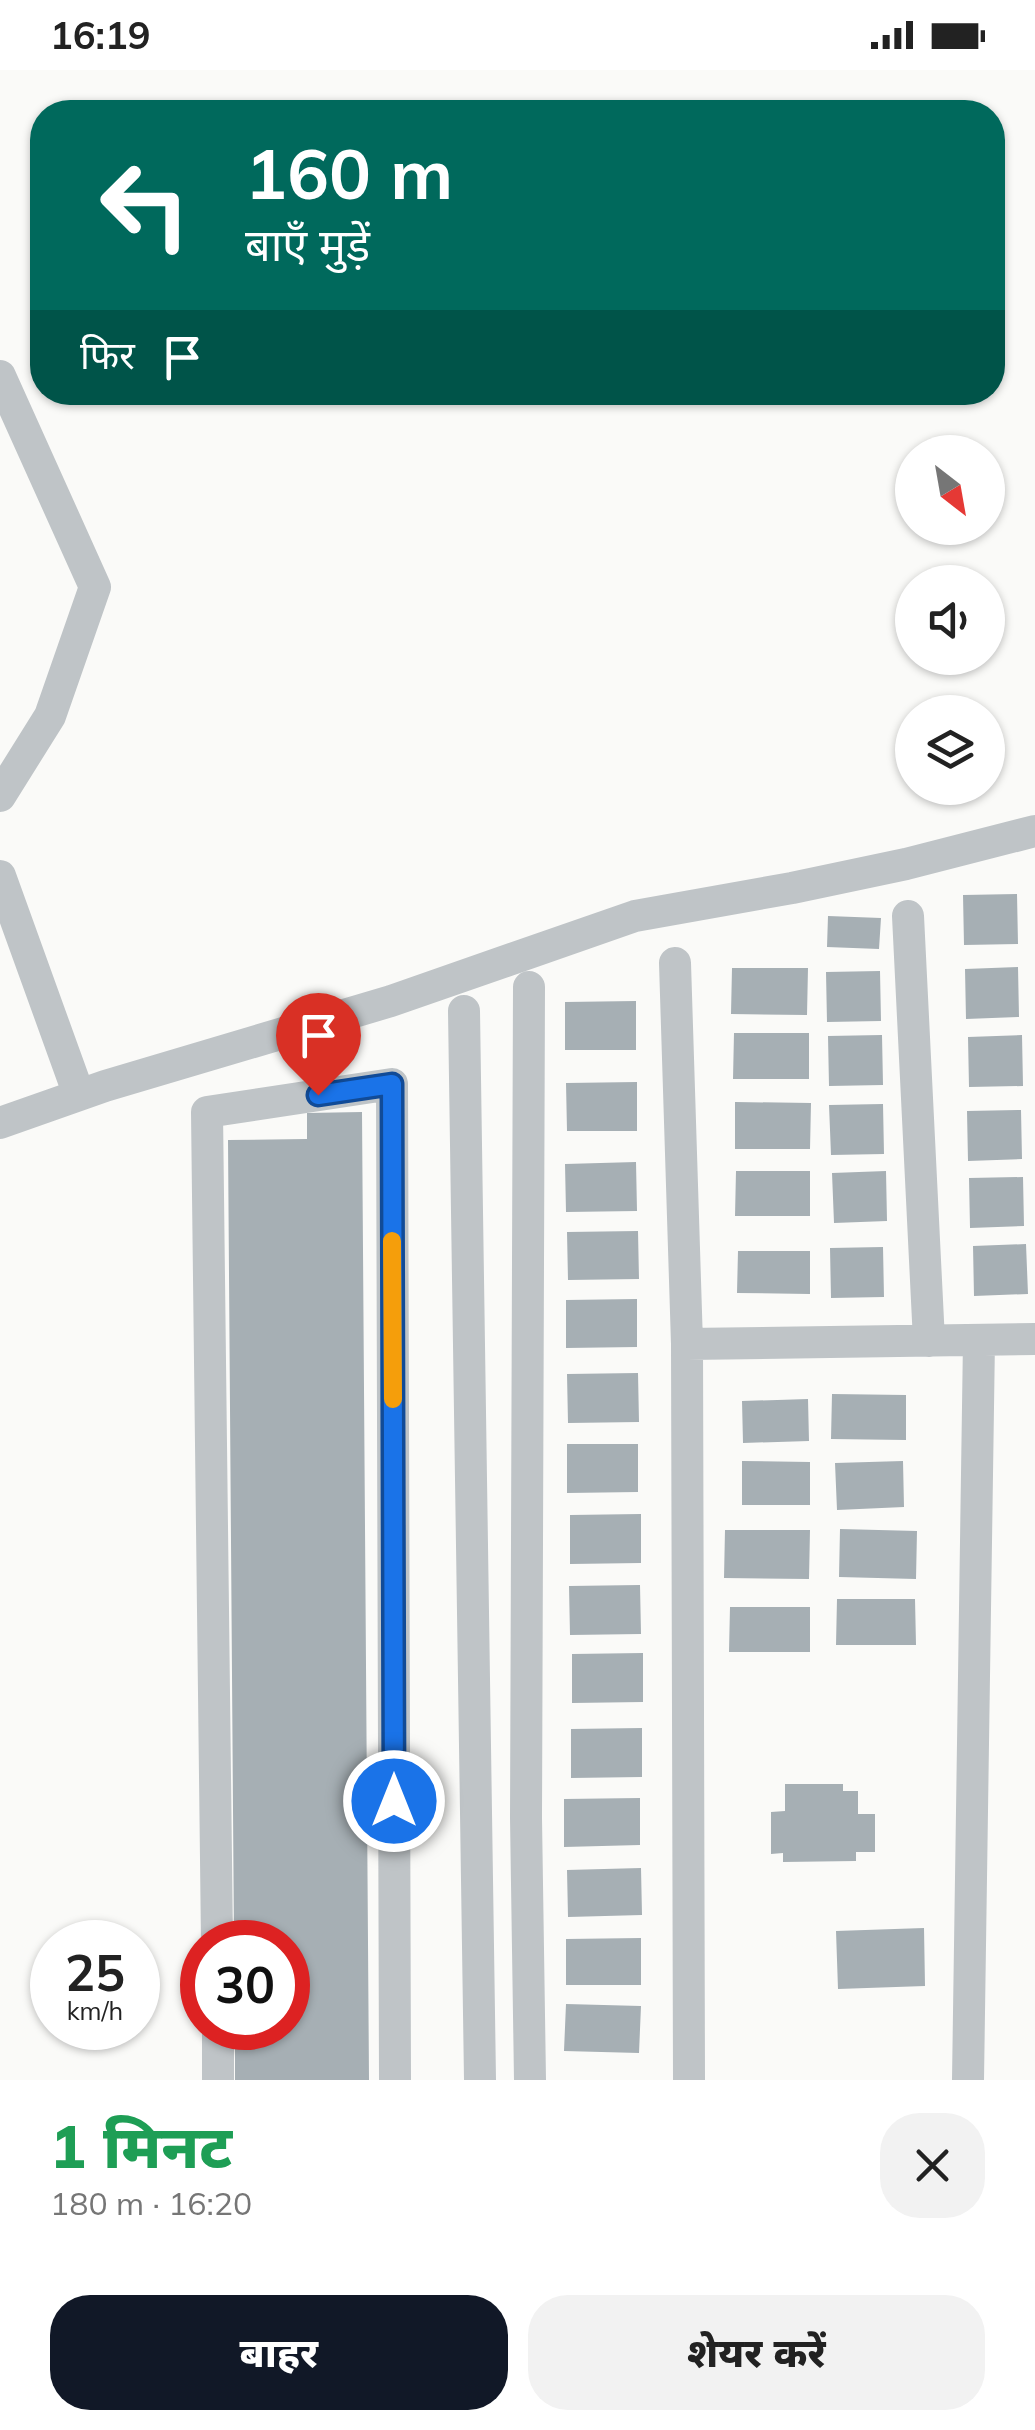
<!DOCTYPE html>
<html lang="hi">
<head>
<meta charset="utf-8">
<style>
	:root { --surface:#fff; --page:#f2f2f2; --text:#222; --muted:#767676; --accent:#111827 }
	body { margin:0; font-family:Mulish,"Noto Sans Devanagari",sans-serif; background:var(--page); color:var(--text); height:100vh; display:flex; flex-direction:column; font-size:38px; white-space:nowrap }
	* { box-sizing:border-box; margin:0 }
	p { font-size:32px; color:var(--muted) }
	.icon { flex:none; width:55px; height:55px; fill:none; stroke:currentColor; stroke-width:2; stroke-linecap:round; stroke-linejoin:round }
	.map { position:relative; height:2010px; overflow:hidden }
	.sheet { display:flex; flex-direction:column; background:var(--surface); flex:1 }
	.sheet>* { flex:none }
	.banner { position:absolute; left:30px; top:30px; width:975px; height:305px; border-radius:40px; box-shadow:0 2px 8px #0004; background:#00695c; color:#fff; overflow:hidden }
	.needle { width:65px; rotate:149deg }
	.fabs { position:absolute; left:895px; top:365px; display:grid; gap:20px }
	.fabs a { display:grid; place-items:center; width:110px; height:110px; border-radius:50%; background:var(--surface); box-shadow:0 2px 8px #0004; font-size:50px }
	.speed { position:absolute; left:30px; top:1850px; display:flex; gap:20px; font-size:50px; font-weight:700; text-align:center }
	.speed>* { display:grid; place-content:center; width:130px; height:130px; border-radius:50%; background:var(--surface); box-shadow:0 2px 8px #0004; line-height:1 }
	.speed small { font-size:25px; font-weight:400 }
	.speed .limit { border:15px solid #d22; background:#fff; color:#111 }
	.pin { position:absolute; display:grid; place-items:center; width:85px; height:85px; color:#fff; margin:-102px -42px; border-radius:50% 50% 50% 0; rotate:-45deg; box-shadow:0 0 10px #0007 }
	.pin .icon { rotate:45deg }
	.me { position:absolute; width:110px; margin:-55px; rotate:0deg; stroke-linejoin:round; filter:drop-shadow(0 0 8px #0008) }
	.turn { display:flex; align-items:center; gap:35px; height:210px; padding:0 50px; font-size:45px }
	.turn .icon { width:130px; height:130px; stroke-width:2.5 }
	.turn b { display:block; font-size:70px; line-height:85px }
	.then { display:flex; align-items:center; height:95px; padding:0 50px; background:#0003; gap:20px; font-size:38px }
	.round { display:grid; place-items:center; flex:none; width:105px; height:105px; border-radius:40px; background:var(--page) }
	.overview { display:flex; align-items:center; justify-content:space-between; height:170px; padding:0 50px }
	h1 { font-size:60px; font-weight:800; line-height:75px; color:#1e9e55 }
	.action { display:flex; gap:20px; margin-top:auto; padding:20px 50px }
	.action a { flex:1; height:115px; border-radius:40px; background:var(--accent); color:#fff; font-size:40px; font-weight:800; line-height:115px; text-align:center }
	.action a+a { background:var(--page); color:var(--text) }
	.status { display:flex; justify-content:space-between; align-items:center; height:70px; padding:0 50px; background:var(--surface); direction:ltr }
	.status svg { height:28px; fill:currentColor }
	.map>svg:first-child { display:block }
	.building { fill:#a6afb4 }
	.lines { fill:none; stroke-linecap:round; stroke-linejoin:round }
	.minor { stroke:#bfc4c7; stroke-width:32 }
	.route-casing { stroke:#114b97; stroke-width:25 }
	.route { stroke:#1a73e8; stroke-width:18 }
	.slow { stroke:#f59e0b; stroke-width:18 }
</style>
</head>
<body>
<div class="status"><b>16:19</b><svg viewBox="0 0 49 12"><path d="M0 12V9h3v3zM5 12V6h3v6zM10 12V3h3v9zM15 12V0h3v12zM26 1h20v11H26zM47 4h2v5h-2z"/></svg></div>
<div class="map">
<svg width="1035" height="2010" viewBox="0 0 1035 2010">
	<rect width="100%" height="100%" fill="#fafaf8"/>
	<path class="building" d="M 1017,824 L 1018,874 L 964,875 L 963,825 Z
		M 828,846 L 881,848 L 879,879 L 827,877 Z
		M 1018,897 L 1019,947 L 966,949 L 965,899 Z
		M 732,898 L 808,898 L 807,945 L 731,944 Z
		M 880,901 L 881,951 L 827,952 L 826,902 Z
		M 636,931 L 636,980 L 565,980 L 565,932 Z
		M 734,963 L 809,963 L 809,1009 L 733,1009 Z
		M 882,965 L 883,1015 L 829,1016 L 828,966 Z
		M 1022,965 L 1023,1016 L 969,1017 L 968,967 Z
		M 637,1012 L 637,1061 L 567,1061 L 566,1013 Z
		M 735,1032 L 811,1033 L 810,1079 L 735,1079 Z
		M 883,1034 L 884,1084 L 831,1085 L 829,1035 Z
		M 1021,1040 L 1022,1089 L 968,1091 L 967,1041 Z
		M 362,1042 L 369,2010 L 235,2010 L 235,1958 L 288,1958 L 288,1872 L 234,1872 L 228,1070 L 307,1069 L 307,1043 Z
		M 636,1092 L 637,1141 L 566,1142 L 565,1094 Z
		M 736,1101 L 810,1101 L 810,1146 L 735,1146 Z
		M 886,1101 L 887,1151 L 834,1153 L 832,1103 Z
		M 1023,1107 L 1024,1156 L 970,1158 L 969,1108 Z
		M 638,1161 L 639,1209 L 568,1210 L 567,1162 Z
		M 1026,1174 L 1028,1224 L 974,1226 L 973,1176 Z
		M 883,1177 L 884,1227 L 831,1228 L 830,1178 Z
		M 738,1181 L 810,1181 L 810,1224 L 737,1223 Z
		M 637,1229 L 637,1277 L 566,1278 L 566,1230 Z
		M 638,1303 L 639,1352 L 568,1353 L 567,1304 Z
		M 832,1324 L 906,1325 L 906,1370 L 831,1369 Z
		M 808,1329 L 809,1371 L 743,1373 L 742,1331 Z
		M 567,1374 L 638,1374 L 638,1422 L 567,1423 Z
		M 742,1391 L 810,1392 L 810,1435 L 742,1435 Z
		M 903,1391 L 904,1437 L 837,1440 L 835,1393 Z
		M 641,1444 L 641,1493 L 570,1494 L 570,1445 Z
		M 840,1459 L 917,1461 L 916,1509 L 839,1507 Z
		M 725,1460 L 810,1460 L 809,1509 L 724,1508 Z
		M 640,1515 L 641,1564 L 570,1565 L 569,1516 Z
		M 837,1529 L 915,1529 L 916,1575 L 836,1575 Z
		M 730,1537 L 810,1537 L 810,1582 L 729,1582 Z
		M 643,1583 L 643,1632 L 572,1633 L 572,1584 Z
		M 642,1658 L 642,1707 L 571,1708 L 571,1659 Z
		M 785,1714 L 843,1714 L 843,1721 L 858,1721 L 858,1744 L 875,1744 L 875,1782 L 856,1782 L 856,1791 L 783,1792 L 783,1783 L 771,1784 L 771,1742 L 785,1741 Z
		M 640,1728 L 640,1775 L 564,1777 L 564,1729 Z
		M 641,1798 L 642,1845 L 568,1847 L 567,1800 Z
		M 924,1858 L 925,1916 L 838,1919 L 836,1861 Z
		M 641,1868 L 641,1915 L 566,1915 L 566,1869 Z
		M 566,1934 L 641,1936 L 639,1983 L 564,1981 Z"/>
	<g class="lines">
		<path class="minor" d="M 0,306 L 95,517 L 50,646 L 0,726
			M 0,806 L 79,1025
			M 908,846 L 929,1271
			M 675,893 L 687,1274 L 689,2010
			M 529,917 L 526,1748 L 530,2010
			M 464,941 L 480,2010
			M 0,1053 L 105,1016 L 391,931 L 635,846 L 792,818 L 906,794 L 1035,761
			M 687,1274 L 1035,1269
			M 217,1872 L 207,1042 L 392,1014 L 395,2010
			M 218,1958 L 218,2010
			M 968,2010 L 979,1270"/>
	</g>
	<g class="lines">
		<defs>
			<path id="route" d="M 318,1025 L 392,1014 L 394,1731"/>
		</defs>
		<use href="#route" class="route-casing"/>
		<use href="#route" class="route"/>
		<path class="slow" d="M 392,1171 L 393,1329"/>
	</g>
</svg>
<div class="fabs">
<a><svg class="needle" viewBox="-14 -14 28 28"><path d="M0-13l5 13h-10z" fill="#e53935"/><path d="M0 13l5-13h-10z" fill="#767676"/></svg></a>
<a><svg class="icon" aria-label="sound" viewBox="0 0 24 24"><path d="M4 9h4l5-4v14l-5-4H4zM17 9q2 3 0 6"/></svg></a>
<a><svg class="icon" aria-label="layers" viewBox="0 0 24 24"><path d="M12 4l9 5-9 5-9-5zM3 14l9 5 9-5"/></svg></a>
</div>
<div class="speed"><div>25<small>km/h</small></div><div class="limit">30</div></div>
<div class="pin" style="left:318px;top:1025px;background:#d93025"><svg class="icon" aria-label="arrive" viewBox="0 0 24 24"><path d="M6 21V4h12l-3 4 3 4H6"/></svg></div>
<svg class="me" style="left:394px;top:1731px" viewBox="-20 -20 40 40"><circle r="17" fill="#1a73e8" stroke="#fff" stroke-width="3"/><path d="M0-11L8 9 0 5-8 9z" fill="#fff"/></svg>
<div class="banner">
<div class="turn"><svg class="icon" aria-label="left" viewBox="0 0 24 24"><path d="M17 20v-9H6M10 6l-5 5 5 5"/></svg><div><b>160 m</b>बाएँ मुड़ें</div></div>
<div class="then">फिर<svg class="icon" aria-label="arrive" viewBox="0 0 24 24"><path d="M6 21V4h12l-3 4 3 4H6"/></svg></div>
</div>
</div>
<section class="sheet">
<div class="overview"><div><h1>1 मिनट</h1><p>180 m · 16:20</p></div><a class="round"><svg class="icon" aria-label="close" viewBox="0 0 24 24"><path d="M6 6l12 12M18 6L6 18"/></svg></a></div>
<div class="action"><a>बाहर</a><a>शेयर करें</a></div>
</section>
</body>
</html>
